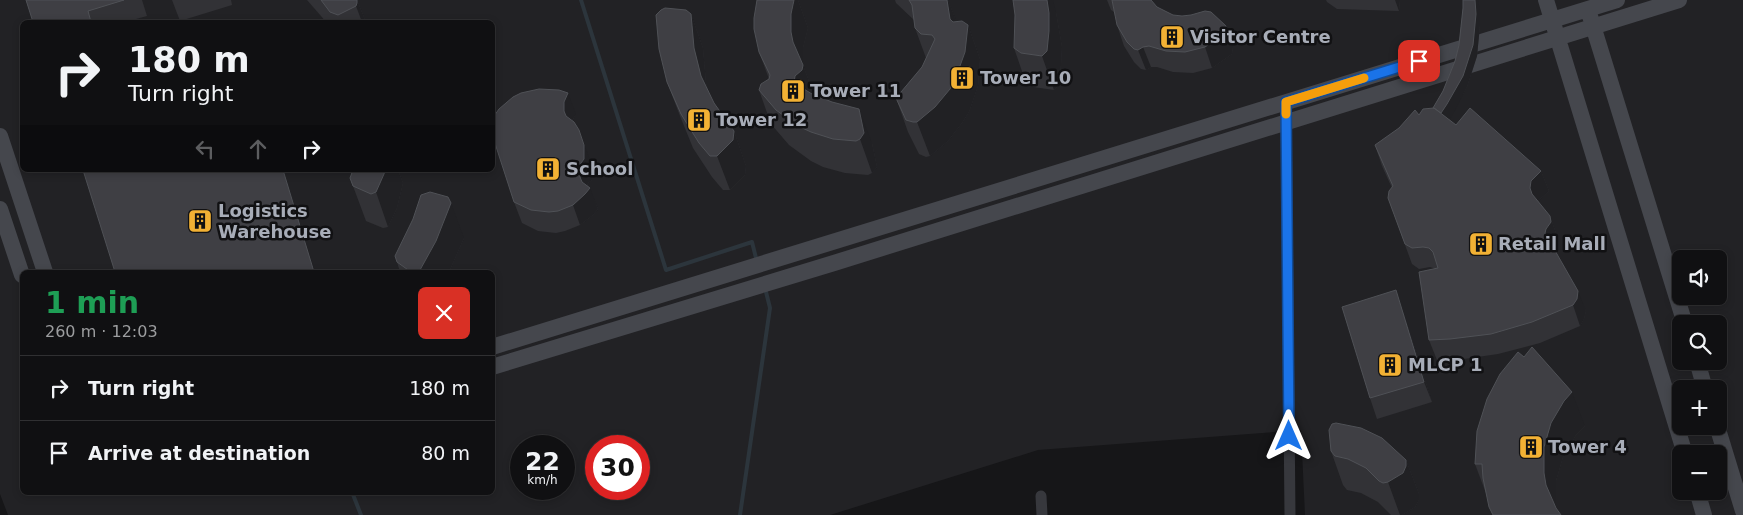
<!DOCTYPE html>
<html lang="en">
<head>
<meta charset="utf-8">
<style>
	:root { --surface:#101012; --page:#1e1e20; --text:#f1f3f6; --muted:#9c9d9f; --line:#303032 }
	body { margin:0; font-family:"DejaVu Sans",sans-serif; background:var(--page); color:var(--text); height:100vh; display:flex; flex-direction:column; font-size:19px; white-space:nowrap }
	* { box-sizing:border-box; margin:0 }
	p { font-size:16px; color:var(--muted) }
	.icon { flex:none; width:28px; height:28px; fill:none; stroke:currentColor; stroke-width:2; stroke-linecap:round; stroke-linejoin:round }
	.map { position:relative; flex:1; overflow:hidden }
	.panel { position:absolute; left:20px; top:270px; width:475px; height:225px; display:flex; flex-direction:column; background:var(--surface); border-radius:8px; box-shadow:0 2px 8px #0003,0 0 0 1px var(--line) }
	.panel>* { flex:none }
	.banner { position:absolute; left:20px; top:20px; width:475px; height:152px; border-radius:8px; box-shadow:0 2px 8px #0003,0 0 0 1px var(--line); background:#101012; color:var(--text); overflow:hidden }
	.tools { position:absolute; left:1672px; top:250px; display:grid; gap:10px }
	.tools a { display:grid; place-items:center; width:55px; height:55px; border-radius:8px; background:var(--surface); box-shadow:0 2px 8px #0003,0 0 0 1px var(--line); font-size:25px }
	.speed { position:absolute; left:510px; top:435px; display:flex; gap:10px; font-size:25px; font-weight:700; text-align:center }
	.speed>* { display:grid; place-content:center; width:65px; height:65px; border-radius:50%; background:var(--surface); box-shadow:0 2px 8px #0003,0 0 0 1px var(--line); line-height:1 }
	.speed small { font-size:12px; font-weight:400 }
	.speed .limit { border:8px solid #d22; background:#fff; color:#111 }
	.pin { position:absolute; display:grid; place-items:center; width:42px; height:42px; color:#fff; margin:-21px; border-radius:10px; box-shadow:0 2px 8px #0006 }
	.me { position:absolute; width:55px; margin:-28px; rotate:0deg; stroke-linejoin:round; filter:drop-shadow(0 0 4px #0008) }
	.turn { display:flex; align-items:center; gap:18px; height:105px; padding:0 25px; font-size:22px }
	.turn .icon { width:65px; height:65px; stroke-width:2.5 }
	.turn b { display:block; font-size:35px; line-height:42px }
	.lanes { display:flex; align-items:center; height:48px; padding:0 25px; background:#0003; justify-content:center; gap:25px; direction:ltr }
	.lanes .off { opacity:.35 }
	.round { display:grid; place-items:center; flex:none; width:52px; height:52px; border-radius:8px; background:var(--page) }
	.overview { display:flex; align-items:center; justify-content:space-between; height:85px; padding:0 25px }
	h1 { font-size:30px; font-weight:700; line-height:38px; color:#1e9e55 }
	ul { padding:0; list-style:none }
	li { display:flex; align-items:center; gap:15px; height:65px; padding:0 25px; border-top:1px solid var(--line) }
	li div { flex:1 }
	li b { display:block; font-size:19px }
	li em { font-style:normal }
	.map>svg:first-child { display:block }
	.built { fill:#222225; fill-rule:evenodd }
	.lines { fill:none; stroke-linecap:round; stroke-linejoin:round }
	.stream { stroke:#2c353c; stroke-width:4 }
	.street { stroke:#37383d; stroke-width:11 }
	.secondary { stroke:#45474d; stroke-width:16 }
	.wall { fill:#323236 }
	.shaded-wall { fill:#212124 }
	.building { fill:#3f3f44; stroke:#4f5156 }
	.route-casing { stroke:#114b97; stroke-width:12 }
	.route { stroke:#1a73e8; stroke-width:9 }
	.slow { stroke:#f59e0b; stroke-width:9 }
	.labels { text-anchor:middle; stroke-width:5; stroke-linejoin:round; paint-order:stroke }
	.poi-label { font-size:18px; font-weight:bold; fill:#a8adb8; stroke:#111113; text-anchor:start }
</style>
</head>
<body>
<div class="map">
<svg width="1743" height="515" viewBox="0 0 1743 515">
	<rect width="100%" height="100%" fill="#161618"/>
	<path class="built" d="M 0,0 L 1743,0 L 1743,515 L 1305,515 L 1301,430 L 1038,450 L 830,515 L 8,515 L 0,494 ZM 22,22 L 492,22 L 492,170 L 22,170 ZM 1681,259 L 1719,259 L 1719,296 L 1681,296 ZM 22,272 L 492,272 L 492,492 L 22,492 ZM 1681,324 L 1719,324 L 1719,361 L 1681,361 ZM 1681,389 L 1719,389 L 1719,426 L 1681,426 ZM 521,446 L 564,446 L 564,489 L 521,489 ZM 596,446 L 639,446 L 639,489 L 596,489 ZM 1681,454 L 1719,454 L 1719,491 L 1681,491 Z"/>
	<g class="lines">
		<path class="stream" d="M 581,0 L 666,270 L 752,242 L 757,262
			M 352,492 L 361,515
			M 740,515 L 770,308 L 765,288"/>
		<path class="street" d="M 1286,102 L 1290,515
			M 1041,496 L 1042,515"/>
		<path class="secondary" d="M 1546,0 L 1685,454
			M 1590,16 L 1685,324
			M 0,136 L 45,272
			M 0,209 L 22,275
			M 492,347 L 1617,0
			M 1697,361 L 1705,389
			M 492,367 L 834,263 L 1679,0
			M 1717,426 L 1743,511
			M 1697,491 L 1704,515"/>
	</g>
	<path class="wall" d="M 26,0 L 142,0 L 147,16 L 125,22 L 33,22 Z
		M 172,0 L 231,0 L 232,5 L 180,21 Z
		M 307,0 L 357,0 L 366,22 L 326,22 L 321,16 Z
		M 757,0 L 798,0 L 808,28 L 803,48 L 803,65 L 814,95 L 872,143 L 877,167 L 872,173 L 868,175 L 845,173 L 823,167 L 811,161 L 789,145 L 771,124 L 759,90 L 769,79 L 759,52 Z
		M 895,0 L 948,0 L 956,21 L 968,25 L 980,59 L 978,86 L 969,112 L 962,123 L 948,141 L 930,156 L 926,157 L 919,154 L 908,132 L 896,98 L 922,67 L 926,58 L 915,28 L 914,20 L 896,3 Z
		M 1107,0 L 1151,0 L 1157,7 L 1233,47 L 1232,54 L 1212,68 L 1193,73 L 1173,72 L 1157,67 L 1151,67 L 1146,70 L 1141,69 L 1134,62 L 1124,46 L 1117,25 L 1114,12 L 1111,10 Z
		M 1326,0 L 1400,0 L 1399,11 L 1337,9 L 1327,2 Z
		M 1463,8 L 1480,10 L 1480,25 L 1477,56 L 1467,87 L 1449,119 L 1456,125 L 1541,171 L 1549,191 L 1538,201 L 1550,216 L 1557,236 L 1558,243 L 1554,248 L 1586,311 L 1584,319 L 1580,326 L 1540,343 L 1498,354 L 1457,360 L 1437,360 L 1429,340 L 1436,269 L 1430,267 L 1419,269 L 1412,264 L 1388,198 L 1392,188 L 1382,166 L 1375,145 L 1419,115 L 1433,108 L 1443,91 L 1455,61 L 1459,45 Z
		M 1056,12 L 1062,47 L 1061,65 L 1059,85 L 1054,90 L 1033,87 L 1026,83 L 1014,48 Z
		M 691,14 L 703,48 L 706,83 L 709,93 L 714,103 L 734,131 L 746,166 L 745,175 L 730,190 L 723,190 L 712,177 L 693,148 L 680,116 L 667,82 Z
		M 576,114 L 572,121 L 592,165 L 592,180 L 588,183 L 588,186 L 598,209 L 593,215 L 580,225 L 565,231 L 556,233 L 538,231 L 522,223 L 514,202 Z
		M 353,170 L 398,170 L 403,183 L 397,208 L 388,227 L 383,228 L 366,221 L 350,178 Z
		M 464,238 L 449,272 L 400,272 L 397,262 Z
		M 1403,311 L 1432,402 L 1377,419 L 1370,398 Z
		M 1524,357 L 1585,426 L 1576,435 L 1563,457 L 1556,481 L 1556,506 L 1487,496 L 1475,464 Z
		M 1331,451 L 1406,460 L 1419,494 L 1419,500 L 1415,507 L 1402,515 L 1391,515 L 1378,502 L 1361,493 L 1347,490 L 1343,485 Z"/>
	<path class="shaded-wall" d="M 357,0 L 366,22 L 362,22 L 356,6 Z
		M 794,0 L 798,0 L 808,28 L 803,48 L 803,66 L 803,65 L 816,100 L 794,83 L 793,42 L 791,32 L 791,14 Z
		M 947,0 L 948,0 L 959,28 L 950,19 Z
		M 1047,0 L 1053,0 L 1056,12 L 1062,47 L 1061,65 L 1059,85 L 1054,90 L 1042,56 Z
		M 1395,0 L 1400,0 L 1399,11 Z
		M 1475,0 L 1478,0 L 1480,10 L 1480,25 L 1477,56 L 1467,87 L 1452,116 L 1442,128 L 1438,117 Z
		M 691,14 L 703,48 L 706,83 L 714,111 L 701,76 L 694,48 Z
		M 968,25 L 980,59 L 978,86 L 969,112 L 962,123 L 948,141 L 930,156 L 917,122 Z
		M 1226,26 L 1233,47 L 1232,54 L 1212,68 L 1205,47 Z
		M 1143,47 L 1151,67 L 1146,70 L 1138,50 Z
		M 568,93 L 576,114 L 571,122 L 571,132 L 564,111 L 564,102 Z
		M 859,109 L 872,143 L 877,167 L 872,173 L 860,139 Z
		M 579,130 L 592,165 L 592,180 L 588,183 L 586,193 L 590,188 L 598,209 L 593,215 L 580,225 L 573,205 L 578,172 Z
		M 734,131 L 746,166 L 745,175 L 730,190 L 717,156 Z
		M 283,170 L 315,272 L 314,272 Z
		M 385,170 L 398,170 L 403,183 L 397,208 L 388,227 L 376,192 Z
		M 1541,171 L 1549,191 L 1538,201 L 1537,208 L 1530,188 L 1531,181 Z
		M 451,203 L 464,238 L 449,272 L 418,272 Z
		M 1550,216 L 1557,236 L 1558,243 L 1553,250 L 1545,233 Z
		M 1396,290 L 1403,311 L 1432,402 L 1424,382 Z
		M 1578,291 L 1586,311 L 1584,319 L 1580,326 L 1573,305 Z
		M 1572,392 L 1585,426 L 1576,435 L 1563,457 L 1556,481 L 1556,506 L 1558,515 L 1546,485 L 1544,473 L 1544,447 L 1551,423 L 1564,401 Z
		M 1406,460 L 1419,494 L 1419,500 L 1415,507 L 1402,515 L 1400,515 L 1388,482 Z"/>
	<path class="building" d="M 26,0 L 124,0 L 88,11 L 91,22 L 33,22 Z
		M 321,0 L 357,0 L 357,3 L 356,6 L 338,15 L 330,12 Z
		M 757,0 L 794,0 L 791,14 L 791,32 L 793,42 L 803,65 L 802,70 L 795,76 L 794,83 L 812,94 L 832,102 L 859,109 L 864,133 L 860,139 L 856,141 L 833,139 L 811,132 L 798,126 L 776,110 L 759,90 L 761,84 L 769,79 L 770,75 L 759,52 L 754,29 L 754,18 Z
		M 909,0 L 947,0 L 950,19 L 953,22 L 962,21 L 968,25 L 965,52 L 956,77 L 950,89 L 935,107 L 917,122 L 913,122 L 906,120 L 896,98 L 922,67 L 935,39 L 932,35 L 921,34 L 915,28 L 912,5 Z
		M 1013,0 L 1047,0 L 1049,13 L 1049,31 L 1047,51 L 1042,56 L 1021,53 L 1014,48 L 1015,15 Z
		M 1112,0 L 1151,0 L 1157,7 L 1173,15 L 1182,16 L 1191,15 L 1205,11 L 1211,12 L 1226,26 L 1224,34 L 1205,47 L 1185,52 L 1166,51 L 1149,46 L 1143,47 L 1138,50 L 1134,49 L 1127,42 L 1117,25 Z
		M 1463,0 L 1475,0 L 1476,14 L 1473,45 L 1463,76 L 1447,104 L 1441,113 L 1434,108 L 1433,108 L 1443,91 L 1455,61 L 1459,45 L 1463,8 Z
		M 665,8 L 686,10 L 691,14 L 694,48 L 701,76 L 714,103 L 734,131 L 733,140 L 717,156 L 710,156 L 699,143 L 681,114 L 667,82 L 659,49 L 656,15 L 661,10 Z
		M 539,89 L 559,90 L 568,93 L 564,102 L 564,111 L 566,116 L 574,122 L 579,130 L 584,145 L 584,159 L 581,163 L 578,172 L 582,182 L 590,188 L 585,194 L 573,205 L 558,211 L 549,212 L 531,210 L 514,202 L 492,134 L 492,119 L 499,109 L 513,97 L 521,93 Z
		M 1434,108 L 1456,125 L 1470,108 L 1541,171 L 1531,181 L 1530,188 L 1532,194 L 1550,216 L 1551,222 L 1546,229 L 1545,233 L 1578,291 L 1577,299 L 1573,305 L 1532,322 L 1491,334 L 1450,339 L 1429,340 L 1419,272 L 1438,268 L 1433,252 L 1429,248 L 1423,247 L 1412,248 L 1405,244 L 1388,198 L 1389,191 L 1393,186 L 1375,145 L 1399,128 L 1415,110 L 1419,115 L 1423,109 Z
		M 83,170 L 283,170 L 314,272 L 115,272 Z
		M 353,170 L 385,170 L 384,174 L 376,192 L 371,194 L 353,186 L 350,178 Z
		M 430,192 L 448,197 L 451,203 L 436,241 L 420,270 L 418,272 L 411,272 L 397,262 L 395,256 L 413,219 L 421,195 Z
		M 1396,290 L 1424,382 L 1370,398 L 1342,307 Z
		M 1532,347 L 1572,392 L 1564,401 L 1551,423 L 1544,447 L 1544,473 L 1546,485 L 1556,508 L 1561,515 L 1493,515 L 1489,507 L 1483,478 L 1482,464 L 1475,464 L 1477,431 L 1487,399 L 1500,374 L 1518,352 L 1524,357 Z
		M 1336,423 L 1361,428 L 1382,438 L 1406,460 L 1406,466 L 1403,473 L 1388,482 L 1383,483 L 1379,481 L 1366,468 L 1348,459 L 1335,456 L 1331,451 L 1329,430 L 1332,424 Z"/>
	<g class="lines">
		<defs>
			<path id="route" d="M 1289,436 L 1286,102 L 1419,61"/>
		</defs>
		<use href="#route" class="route-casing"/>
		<use href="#route" class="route"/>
		<path class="slow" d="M 1286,114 L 1286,102 L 1364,78"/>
	</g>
	<defs>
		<symbol id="building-square" viewBox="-11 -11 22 22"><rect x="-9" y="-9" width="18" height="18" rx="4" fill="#f2b134" stroke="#111113"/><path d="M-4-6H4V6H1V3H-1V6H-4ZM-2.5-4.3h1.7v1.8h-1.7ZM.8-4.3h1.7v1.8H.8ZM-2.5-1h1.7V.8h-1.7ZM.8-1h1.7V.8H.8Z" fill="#111"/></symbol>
	</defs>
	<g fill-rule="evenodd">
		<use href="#building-square" x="1158" y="23" width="28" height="28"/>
		<use href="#building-square" x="948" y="64" width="28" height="28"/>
		<use href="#building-square" x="779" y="77" width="28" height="28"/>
		<use href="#building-square" x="685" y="106" width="28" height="28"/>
		<use href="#building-square" x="534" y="155" width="28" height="28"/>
		<use href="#building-square" x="186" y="207" width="28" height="28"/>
		<use href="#building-square" x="1467" y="230" width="28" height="28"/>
		<use href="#building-square" x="1376" y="351" width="28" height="28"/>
		<use href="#building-square" x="1517" y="433" width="28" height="28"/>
	</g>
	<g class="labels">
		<g class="poi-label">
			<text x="1190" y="43">Visitor Centre</text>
			<text x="980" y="84">Tower 10</text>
			<text x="810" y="97">Tower 11</text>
			<text x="716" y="126">Tower 12</text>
			<text x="566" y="175">School</text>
			<text x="218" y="217">Logistics<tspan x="218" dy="21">Warehouse</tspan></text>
			<text x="1498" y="250">Retail Mall</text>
			<text x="1408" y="371">MLCP 1</text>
			<text x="1548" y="453">Tower 4</text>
		</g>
	</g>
</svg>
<div class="tools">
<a><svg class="icon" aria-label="sound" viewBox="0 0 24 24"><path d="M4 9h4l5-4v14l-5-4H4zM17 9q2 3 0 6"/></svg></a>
<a><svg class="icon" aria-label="search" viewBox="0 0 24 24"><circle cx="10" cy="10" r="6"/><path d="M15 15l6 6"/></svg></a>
<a>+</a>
<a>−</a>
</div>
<div class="speed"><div>22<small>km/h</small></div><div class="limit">30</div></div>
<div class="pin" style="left:1419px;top:61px;background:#d93025"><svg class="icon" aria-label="arrive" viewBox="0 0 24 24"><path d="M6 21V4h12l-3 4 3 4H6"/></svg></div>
<svg class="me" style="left:1289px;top:436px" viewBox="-20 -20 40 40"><path d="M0-17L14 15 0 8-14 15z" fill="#1a73e8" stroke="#fff" stroke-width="4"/></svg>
<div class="banner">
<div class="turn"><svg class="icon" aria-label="right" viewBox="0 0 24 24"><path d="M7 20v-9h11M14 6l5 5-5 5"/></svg><div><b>180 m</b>Turn right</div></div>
<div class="lanes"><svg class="icon off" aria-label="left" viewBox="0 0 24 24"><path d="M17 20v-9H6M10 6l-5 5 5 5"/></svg><svg class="icon off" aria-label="ahead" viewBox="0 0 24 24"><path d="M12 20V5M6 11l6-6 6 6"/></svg><svg class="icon" aria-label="right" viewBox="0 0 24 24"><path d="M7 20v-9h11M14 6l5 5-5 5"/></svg></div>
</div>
<section class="panel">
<div class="overview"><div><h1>1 min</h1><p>260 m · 12:03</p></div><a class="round" style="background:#d93025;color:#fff"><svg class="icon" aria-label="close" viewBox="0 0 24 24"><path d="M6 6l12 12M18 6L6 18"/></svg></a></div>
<ul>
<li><svg class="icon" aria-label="right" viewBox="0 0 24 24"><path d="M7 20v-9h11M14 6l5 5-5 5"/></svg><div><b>Turn right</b></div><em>180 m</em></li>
<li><svg class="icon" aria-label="arrive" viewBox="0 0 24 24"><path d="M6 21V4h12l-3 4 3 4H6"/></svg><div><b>Arrive at destination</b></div><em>80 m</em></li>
</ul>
</section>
</div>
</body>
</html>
